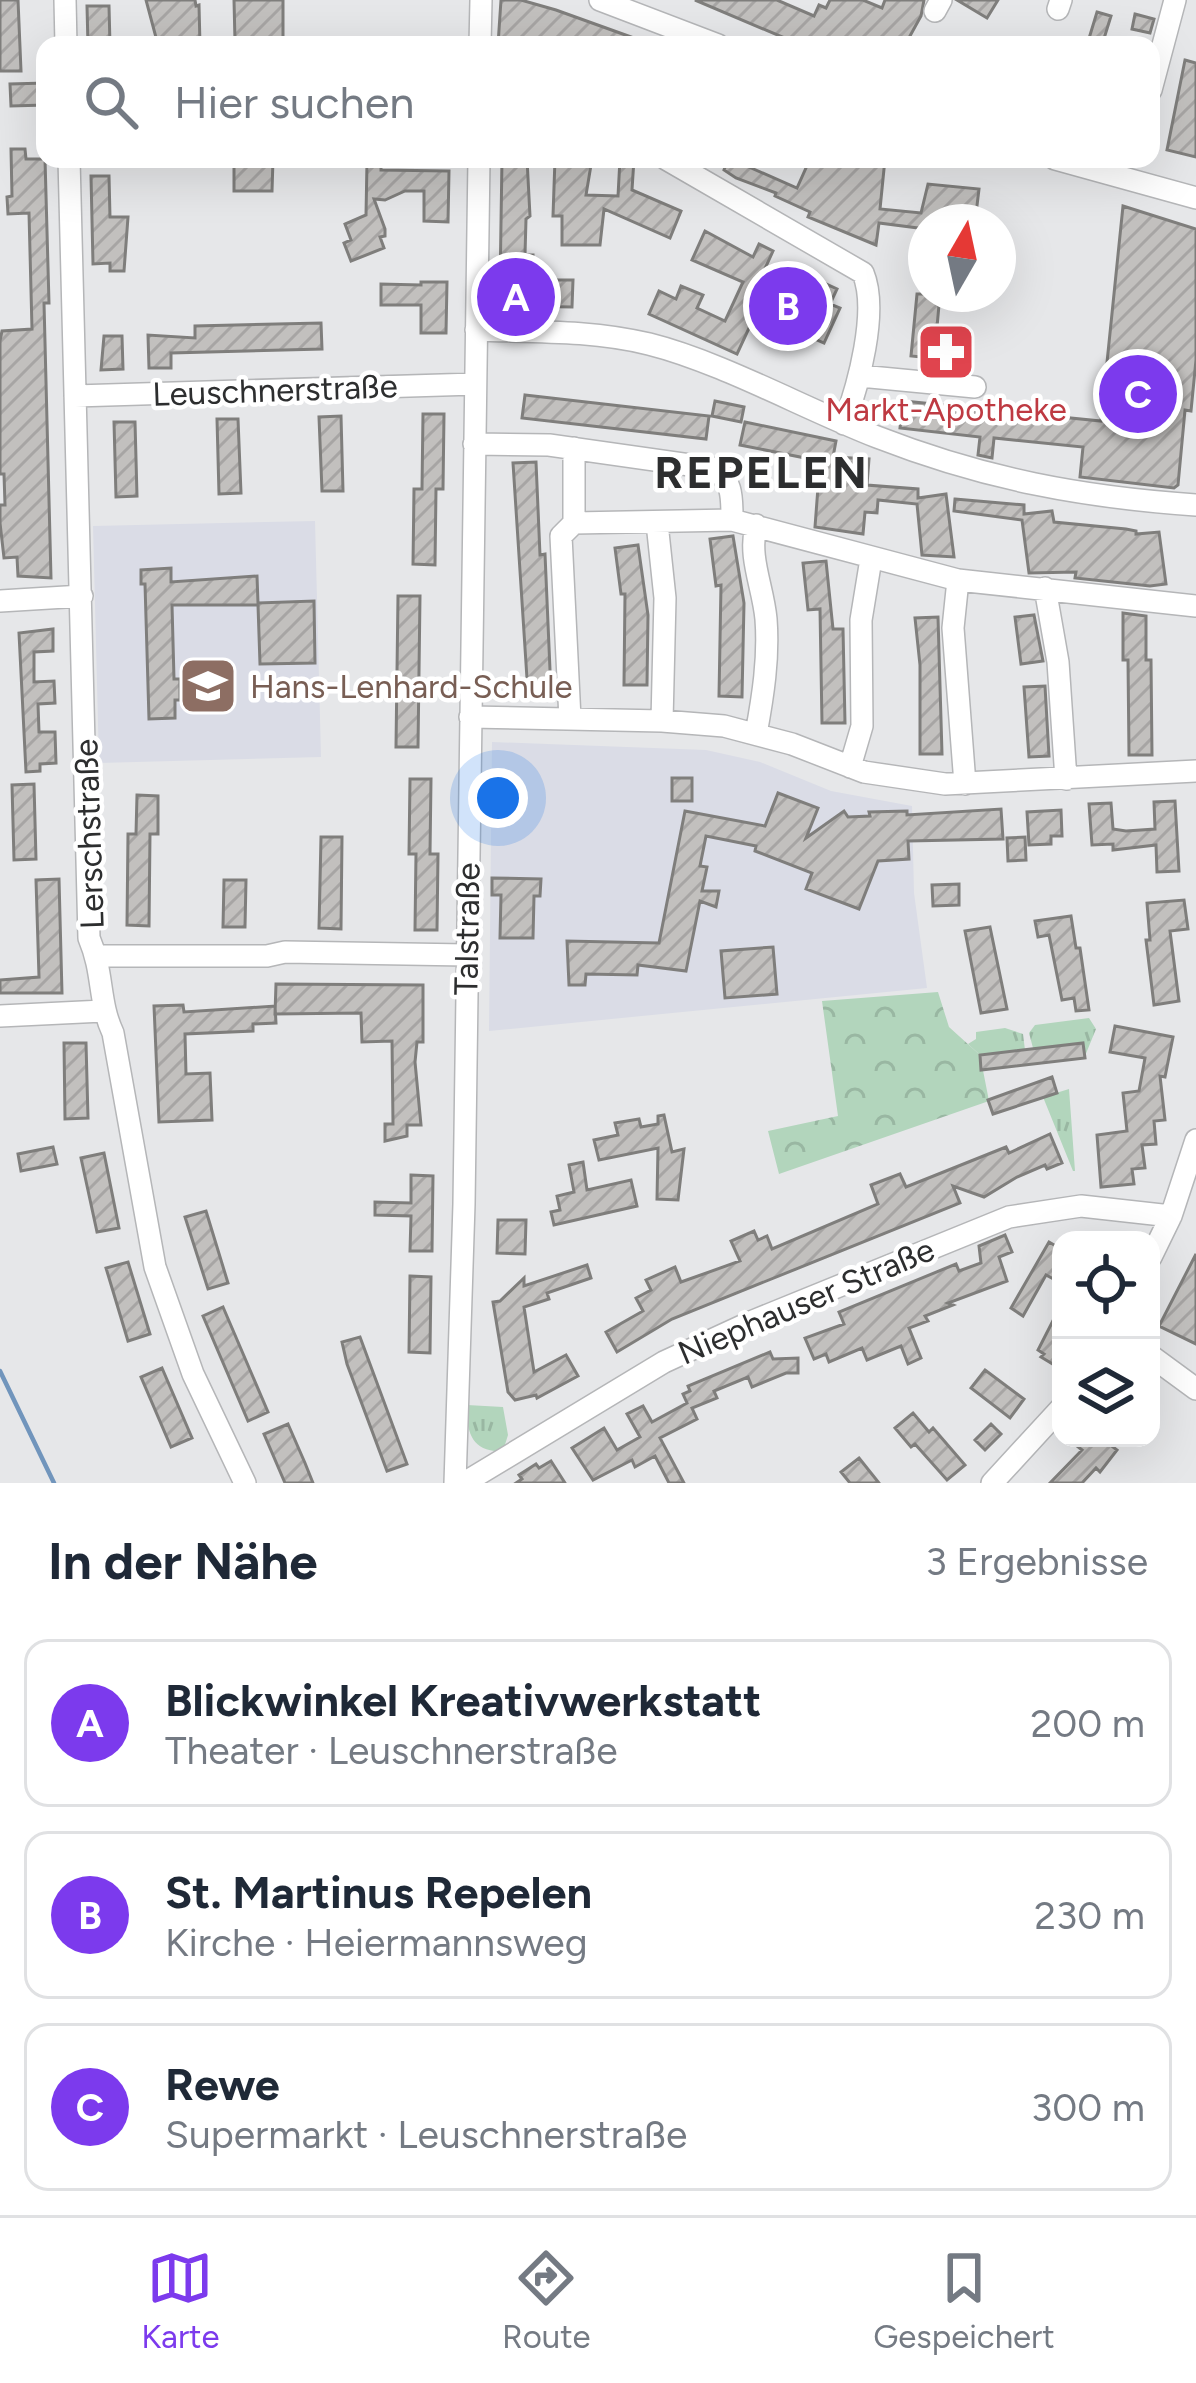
<!DOCTYPE html>
<html lang="de">
<meta charset="utf-8">
<style>
:root{--surface:#fff;--page:#f6f6f7;--text:#1f2937;--muted:#747a83;--line:#e0e1e3;--accent:#7c3aed}
body{margin:0;font-family:Figtree,sans-serif;background:var(--page);color:var(--text)}
.controls{position:absolute;right:36px;bottom:36px;display:grid;overflow:hidden;border-radius:24px;box-shadow:0 12px 48px #0002}
.controls button{width:108px;height:108px;display:grid;place-items:center;padding:0;border:0;border-bottom:3px solid var(--line);background:var(--surface);color:var(--text);font:60px sans-serif}
.compass{position:absolute;left:908px;top:204px;width:108px;height:108px;border-radius:50%;background:var(--surface);box-shadow:0 12px 48px #0002;rotate:9deg}
.you{position:absolute;left:498px;top:798px;width:42px;height:42px;margin:-30px;border:9px solid #fff;border-radius:50%;background:#1a73e8;box-shadow:0 0 0 18px #1a73e833}
.badge{display:grid;place-items:center;width:78px;height:78px;border-radius:50%;background:var(--accent);color:#fff;font-size:39px;font-weight:700}
.pin{position:absolute;translate:-50% -50%;border:6px solid #fff;box-shadow:0 3px 12px #0006}
.list{margin:0;padding:0;list-style:none}
h2{display:flex;justify-content:space-between;align-items:center;height:156px;margin:0;padding:0 48px;font-size:51px}
h2 small{font-size:39px;font-weight:400;color:var(--muted)}
.list li{display:grid;grid-template-columns:78px 1fr auto;gap:36px;align-items:center;box-sizing:border-box;height:168px;margin:0 24px 24px;padding:0 24px;border:3px solid var(--line);border-radius:24px}
.list b{display:block;font-size:45px;white-space:nowrap}
.list p{margin:0;font-size:39px;white-space:nowrap;color:var(--muted)}
.list em{font-size:39px;font-style:normal;color:var(--muted)}
.icon{flex:none;width:66px;height:66px;fill:none;stroke:currentColor;stroke-width:2;stroke-linecap:round;stroke-linejoin:round}
.map{position:relative;flex:none;width:1196px;height:1483px;overflow:hidden}
.search{position:absolute;background:var(--surface);box-shadow:0 12px 48px #0002;left:36px;right:36px;top:36px;height:132px;display:flex;align-items:center;gap:30px;box-sizing:border-box;padding:0 42px;border-radius:24px;color:var(--muted);font-size:45px}
.sheet{height:732px;background:var(--surface)}
nav{display:flex;justify-content:space-around;align-items:center;box-sizing:border-box;height:168px;border-top:3px solid var(--line);background:var(--surface);font-size:33px;color:var(--muted)}
nav a{display:grid;justify-items:center;gap:6px}
nav .on{color:var(--accent)}
.map>svg:first-child{display:block}
</style>
<div class="map">
<svg width="1196" height="1483" viewBox="0 0 1196 1483">
<defs>
<pattern id="grass-tufts" width="24" height="20" patternUnits="userSpaceOnUse" patternTransform="scale(3)"><rect width="24" height="20" fill="#b2d5bc"/><path d="M3 7l-1-3M5 7V3M7 7l1-3M15 17l-1-3M17 17v-4M19 17l1-3" fill="none" stroke="#99b7a2"/></pattern>
<pattern id="park-crowns" width="20" height="18" patternUnits="userSpaceOnUse" patternTransform="scale(3)"><rect width="20" height="18" fill="#b2d5bc"/><path d="M2 6a3 3 0 1 1 6 0M12 15a3 3 0 1 1 6 0" fill="none" stroke="#99b7a2"/></pattern>
<pattern id="building-hatch" width="6" height="6" patternUnits="userSpaceOnUse" patternTransform="scale(3)"><rect width="6" height="6" fill="#c2c0be"/><path d="M-1 1l2-2M0 6l6-6M5 7l2-2" fill="none" stroke="#a7a5a4"/></pattern>
</defs>
<rect width="100%" height="100%" fill="#e6e7e9"/>
<path fill="#dadce6" d="M315,521L321,757L99,763L93,526Z
M492,742L706,750L760,762L831,791L912,806L914,893L927,988L489,1031Z"/>
<path fill="url(#grass-tufts)" d="M1089,1018L1096,1029L1085,1056L1083,1043L1033,1048L1029,1033L1035,1025Z
M1005,1028L1023,1034L1025,1050L980,1055L968,1044L976,1039V1032Z
M1069,1089L1075,1171H1073L1043,1097Z
M467,1405L503,1407L508,1435L503,1451C472,1453 466,1432 467,1405Z"/>
<path fill="url(#park-crowns)" d="M938,992L949,1027L980,1055L989,1101L779,1174L768,1131L838,1116L822,1001Z"/>
<g fill="none" stroke-linecap="round" stroke-linejoin="round">
<path stroke="#7195bc" stroke-width="4.5" d="M0,1371L54,1483"/>
</g>
<path fill="url(#building-hatch)" stroke="#7f7e7c" stroke-width="3" d="M0,0H18L21,71H0Z
M146,0H195L196,6L199,5L200,45H158Z
M234,0H283V45H242V41H235Z
M501,0H521L556,10L645,42L644,45H498Z
M695,0H777L814,16L819,5L826,8L830,0H863L882,8L885,0H924L921,16L905,45H801Z
M957,0H998L987,18Z
M87,6H109L110,45H88Z
M1097,12L1111,16L1102,45H1087Z
M1135,14L1154,19L1150,33L1132,29Z
M1185,60L1196,63V157L1167,150Z
M45,83V105L11,106L10,84Z
M11,149H25L26,159H45L49,303H44L51,578L18,576L17,557L4,558L0,523V505H5L4,474H0V341L2,331L32,329L29,213L8,214L7,197L12,196Z
M234,159H273L272,191H234Z
M502,159H527L530,216L526,219L525,255H533V280H573L572,307L506,306V287H500Z
M555,159H592L586,195L618,196L620,159H634L632,190L681,211L670,238L604,209L600,245H562V216H553Z
M728,159H752L749,167L797,188L810,159H885L880,209L921,213L928,184L979,189L975,222H926V229L879,223L876,245L808,217L810,212L775,196L776,193L736,178L724,170Z
M367,162H381V170L449,171L448,222L424,221V191H405L385,200L374,199L385,229V236L380,237L384,248L351,261L344,243L351,240L345,224L366,215Z
M91,176H109L110,217H128L124,271H110V263L93,264Z
M1123,206L1196,229V360L1191,411L1185,410L1178,485L1174,488L1080,477L1083,447L994,438L992,458L978,455L980,437L900,428L903,401L1101,421Z
M705,231L753,257L759,244L773,251L763,273L804,292L813,278L837,289L830,304L840,308L824,343L756,313L737,354L649,314L659,291L676,299L681,286L703,295L697,308L725,321L743,282L692,260Z
M421,282H447L446,333H421V305H381V284L421,285Z
M917,294H940L936,338L963,341L961,361L911,356Z
M321,323L322,349L171,353V368H149L148,335L195,338V326Z
M104,336H122L123,369L101,370Z
M525,395L709,416L706,439L522,418Z
M715,401L744,407L741,422L712,416Z
M423,414H444L443,489H436L435,565L413,564L414,489H422Z
M341,416L343,491H322L319,417Z
M217,419H238L241,493L219,494Z
M114,422H135L137,496L116,497Z
M745,422L836,441L833,457L869,459L867,485L918,489V498L946,494L954,557L922,555L917,504L878,500L877,513L865,512L863,534L815,527L820,461L740,445Z
M536,462L540,555L545,554L551,693L528,694L513,463Z
M955,499L1024,505V514L1052,511L1054,522L1126,529L1136,531V534L1159,532L1166,584L1150,586L1075,578L1076,572L1029,573L1022,520L954,511Z
M733,536L744,603L742,697L719,696L721,585L716,586L710,539Z
M638,545L648,615L647,685H624L625,594H621L615,548Z
M826,561L833,629H843L845,723H822L820,609L808,610L803,563Z
M171,568V582L257,576L258,603L314,601L315,663L260,664L258,605H172L174,679H180V700H175V718L149,719L145,584H141V570Z
M398,596H420L418,747H396Z
M1123,613L1146,616V660H1151L1152,755H1129L1128,660H1123Z
M1034,615L1043,661L1021,664L1015,617Z
M938,617L942,754H920V665L915,618Z
M53,629V651L34,652V682L54,681L55,703L38,704L39,732H55L56,763L40,764V771L26,772L19,633Z
M1045,686L1049,756L1029,757L1024,687Z
M672,778H692V801H672Z
M410,779H431L430,854H438L437,930H415L416,854H409Z
M34,784L36,859L14,860L12,785Z
M778,793L818,808L806,838L844,811L848,817L870,816L869,812L907,811V815L1001,809L1003,839L908,841L909,859L878,861L859,909L806,889L812,873L755,851L756,846L706,836L700,866L707,867L702,891H719L716,907L700,901L686,971L638,965L637,975L586,974L585,985H569L567,941L659,943L685,811L765,826Z
M137,795L158,796V834H150L149,926L127,925L128,834H136Z
M1175,801L1179,871L1157,872L1156,845L1113,850V844L1092,845L1089,804L1111,803L1113,829L1126,831L1155,829L1154,802Z
M1061,810L1062,836H1051V844L1029,845L1027,812Z
M321,837H342L341,929L319,928Z
M1025,837L1026,860L1008,861L1007,838Z
M492,878L541,879L540,896H534L533,938H500L501,895H492Z
M59,879L62,993H0V980L39,977L36,880Z
M224,880H246L245,927H223Z
M959,884V905L933,906L932,885Z
M1184,900L1188,929L1170,931L1179,1001L1154,1005L1146,940H1150L1147,903Z
M1071,916L1076,948H1080L1089,1010L1076,1011L1074,998L1062,1000L1049,935L1038,937L1035,921Z
M990,927L1007,1009L981,1013L965,931Z
M773,947L777,994L725,998L721,951Z
M276,984L423,985V1042H417L415,1062L421,1125H407V1136L385,1141V1124H393L392,1041L362,1042L361,1013L275,1014Z
M183,1005L184,1012L275,1006L276,1023L253,1024V1031L185,1034L186,1074L210,1073L212,1120L159,1122L154,1006Z
M1115,1026L1173,1037L1165,1077L1160,1076L1165,1120L1154,1121L1156,1144L1142,1145L1145,1168L1132,1169L1134,1184L1101,1187L1097,1135L1127,1131L1123,1093L1139,1091L1145,1058L1110,1052Z
M64,1043H86L88,1118L65,1119Z
M1083,1043L1085,1058L981,1070L980,1055Z
M1052,1077L1057,1093L993,1114L988,1100Z
M664,1115L672,1152L684,1149L678,1200L657,1199L658,1148L599,1160L594,1140L618,1135L615,1123L639,1119L641,1127L658,1124V1116Z
M1050,1134L1062,1163L1047,1169L1045,1165L1017,1177L984,1197L953,1186L960,1203L672,1319L617,1352L606,1332L643,1311L636,1298L651,1290L646,1280L675,1267L681,1282L740,1261L731,1241L754,1231L758,1240L767,1236L772,1249L878,1204L871,1185L900,1174L906,1187L1006,1147L1009,1153Z
M53,1147L57,1164L21,1171L18,1154Z
M104,1153L119,1228L97,1232L81,1158Z
M583,1162L587,1190L631,1180L637,1206L554,1225L551,1212L560,1210L557,1196L574,1192L569,1165Z
M411,1175L433,1176L432,1251H410L411,1216L375,1215V1202L411,1203Z
M206,1211L228,1283L208,1289L185,1217Z
M498,1220H526L525,1254L497,1253Z
M1005,1235L1012,1252L999,1257L1007,1281L948,1303L953,1305L925,1316L928,1321L909,1328L921,1358L908,1364L901,1346L867,1360L862,1348L829,1362L826,1354L814,1359L805,1338L844,1324L839,1312L956,1264L959,1271L981,1263L979,1246Z
M1049,1242L1061,1249V1283L1046,1275L1023,1316L1011,1308Z
M1196,1254V1344L1159,1326Z
M128,1262L150,1334L128,1341L106,1268Z
M587,1265L591,1278L547,1293L549,1299L524,1307L534,1372L566,1355L578,1376L537,1398L536,1395L515,1400L508,1392L493,1302L500,1301L524,1278V1286Z
M410,1276L431,1277L430,1353L409,1352Z
M1061,1305V1369L1041,1357L1044,1354L1038,1350Z
M223,1307L268,1412L248,1421L203,1316Z
M360,1337L407,1464L387,1471L347,1364L342,1342Z
M770,1352L773,1359L798,1358V1373H786L752,1387L748,1377L714,1391L717,1398L692,1408L697,1419L660,1438L684,1483H669L655,1456L635,1467L632,1460L593,1480L572,1448L604,1428L617,1450L640,1437L627,1414L643,1406L652,1422L687,1403L683,1394L690,1391L688,1386Z
M162,1368L192,1438L171,1447L141,1377Z
M985,1370L1024,1399L1010,1418L971,1388Z
M913,1413L929,1432L933,1428L965,1465L947,1480L915,1444L911,1447L895,1428Z
M288,1424L305,1463L313,1483H285L264,1434Z
M991,1424L1001,1434L985,1450L975,1440Z
M1083,1438H1120L1113,1447L1117,1450L1100,1472L1096,1468L1082,1483H1050L1082,1450L1077,1446Z
M859,1458L879,1483H850L841,1472Z
M551,1461L565,1483H516L522,1479L519,1475L536,1464L539,1468Z"/>
<g fill="none" stroke-linecap="round" stroke-linejoin="round">
<g stroke="#b5b6b8" stroke-width="24">
<path id="minor" d="M65,0L66,45
M600,0L718,45
M1058,9L1061,0
M935,11L941,0
M480,45L481,0
M1151,90L1175,0
M69,159L89,938C104,973 98,1001 113,1033L155,1267L193,1374L245,1483
M666,159L863,273C879,311 858,386 844,424
M1055,159L1196,198
M476,330C534,332 592,330 649,344C721,362 805,409 877,437C985,479 1081,497 1196,505
M860,376L975,387
M75,396L475,384
M474,444L549,445L711,468C733,479 732,497 732,520
M574,523V448
M657,523L665,598L662,721
M958,580L953,628L965,784
M1045,588L1058,662L1066,779
M0,601L82,596
M470,717L662,721L724,726L792,744L864,772L945,784L1196,771
M570,719L561,536L574,523L732,520L958,580L1196,606
M756,734C763,696 769,658 766,619C763,586 748,558 756,525
M850,767L862,726L861,620L871,559
M97,956H267L285,952L466,955
M0,1016L103,1011
M1151,1257L1171,1216L1196,1140
M1151,1356L1196,1389
M455,1483L464,1204L479,159
M464,1483L664,1362L753,1321L1009,1217L1081,1206L1171,1216
M992,1483L1061,1408"/>
</g>
<use href="#minor" stroke="#fff" stroke-width="21"/>
</g>
<defs>
<g id="pharmacy-square" transform="scale(3)"><rect x="-9" y="-9" width="18" height="18" rx="4" fill="#e0444e" stroke="#fff"/><path d="M-2-6h4v4h4v4h-4v4h-4v-4h-4v-4h4Z" fill="#fff"/></g>
<g id="school-square" transform="scale(3)"><rect x="-9" y="-9" width="18" height="18" rx="4" fill="#8d6e63" stroke="#fff"/><path d="M0-5L7-2L0 1L-7-2ZM-4 1L0 2.5L4 1V4Q0 6-4 4Z" fill="#fff"/></g>
</defs>
<g fill-rule="evenodd">
<use href="#pharmacy-square" x="946" y="352"/>
<use href="#school-square" x="208" y="686"/>
</g>
<g text-anchor="middle" dominant-baseline="central" stroke-width="9" stroke-linejoin="round" paint-order="stroke">
<g font-size="33" fill="#2d2e2f" stroke="#fff">
<text transform="translate(275 390) rotate(-2)">Leuschnerstraße</text>
<text transform="translate(89 834) rotate(-92)">Lerschstraße</text>
<text transform="translate(467 929) rotate(-89)">Talstraße</text>
<text transform="translate(806 1301) rotate(-23)">Niephauser Straße</text>
</g>
<g font-size="33" fill="#be3a42" stroke="#fff">
<text x="946" y="409">Markt-Apotheke</text>
</g>
<g font-size="33" fill="#785e54" stroke="#fff" text-anchor="start">
<text x="250" y="686">Hans-Lenhard-Schule</text>
</g>
<g font-size="45" font-weight="bold" letter-spacing="3" fill="#2d2e2f" stroke="#fff">
<text x="762" y="472">REPELEN</text>
</g>
</g>
</svg>
<div class="controls">
<button><svg class="icon" aria-label="locate" viewBox="0 0 24 24"><circle cx="12" cy="12" r="6"/><path d="M12 2v4M12 18v4M2 12h4M18 12h4"/></svg></button>
<button><svg class="icon" aria-label="layers" viewBox="0 0 24 24"><path d="M12 4l9 5-9 5-9-5zM3 14l9 5 9-5"/></svg></button>
</div>
<svg class="compass" viewBox="-18 -18 36 36"><path d="M0-13l5 13h-10z" fill="#e53935"/><path d="M0 13l5-13h-10z" fill="#747a83"/></svg>
<div class="you"></div>
<div class="pin badge" style="left:516px;top:297px">A</div>
<div class="pin badge" style="left:788px;top:306px">B</div>
<div class="pin badge" style="left:1138px;top:394px">C</div>
<div class="search"><svg class="icon" aria-label="search" viewBox="0 0 24 24"><circle cx="10" cy="10" r="6"/><path d="M15 15l6 6"/></svg>Hier suchen</div>
</div>
<section class="sheet">
<h2>In der Nähe<small>3 Ergebnisse</small></h2>
<ul class="list">
<li><span class="badge">A</span><div><b>Blickwinkel Kreativwerkstatt</b><p>Theater · Leuschnerstraße</p></div><em>200 m</em></li>
<li><span class="badge">B</span><div><b>St. Martinus Repelen</b><p>Kirche · Heiermannsweg</p></div><em>230 m</em></li>
<li><span class="badge">C</span><div><b>Rewe</b><p>Supermarkt · Leuschnerstraße</p></div><em>300 m</em></li>
</ul>
</section>
<nav>
<a class="on"><svg class="icon" aria-label="map" viewBox="0 0 24 24"><path d="M3 6l6-2 6 2 6-2v14l-6 2-6-2-6 2zM9 4v14M15 6v14"/></svg>Karte</a>
<a><svg class="icon" aria-label="directions" viewBox="0 0 24 24"><path d="M12 3l9 9-9 9-9-9zM9 14v-3h6M13 9l2 2-2 2"/></svg>Route</a>
<a><svg class="icon" aria-label="saved" viewBox="0 0 24 24"><path d="M7 4h10v16l-5-4-5 4z"/></svg>Gespeichert</a>
</nav>
